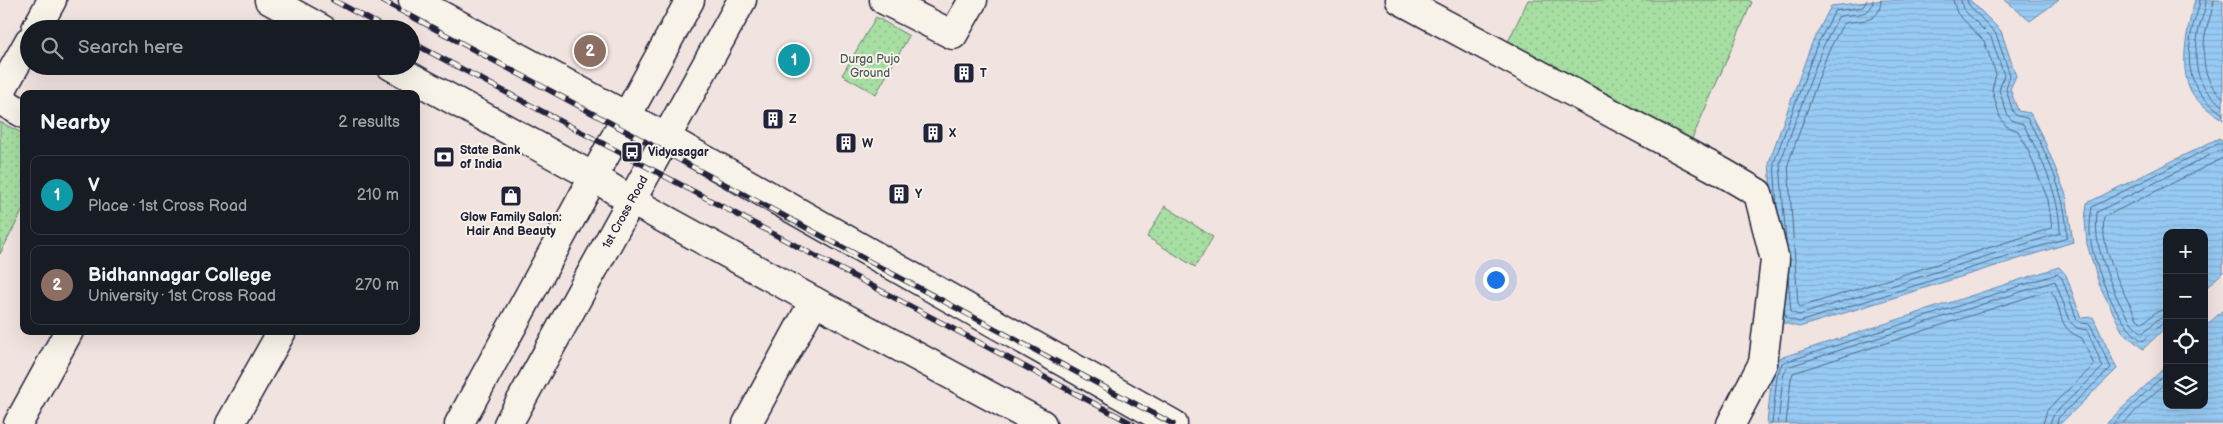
<!DOCTYPE html>
<meta charset="utf-8">
<style>
:root{--surface:#171b24;--page:#20242c;--text:#f1f3f6;--muted:#9ea1a6;--line:#363941;--accent:#2563eb}
body{margin:0;font-family:"Balsamiq Sans",sans-serif;background:var(--page);color:var(--text)}
.controls{position:absolute;right:15px;bottom:15px;display:grid;overflow:hidden;border-radius:10px;box-shadow:0 5px 20px #0002}
.controls button{width:45px;height:45px;display:grid;place-items:center;padding:0;border:0;border-bottom:1px solid var(--line);background:var(--surface);color:var(--text);font:25px sans-serif}
.you{position:absolute;left:1495px;top:279px;width:18px;height:18px;margin:-12px;border:4px solid #fff;border-radius:50%;background:#1a73e8;box-shadow:0 0 0 8px #1a73e833}
.badge{display:grid;place-items:center;width:32px;height:32px;border-radius:50%;background:var(--accent);color:#fff;font-size:16px;font-weight:700}
.pin{position:absolute;translate:-50% -50%;border:2px solid #fff;box-shadow:0 1px 5px #0006}
.list{margin:0;padding:0;list-style:none}
h2{display:flex;justify-content:space-between;align-items:center;height:65px;margin:0;padding:0 20px;font-size:21px}
h2 small{font-size:16px;font-weight:400;color:var(--muted)}
.list li{display:grid;grid-template-columns:32px 1fr auto;gap:15px;align-items:center;box-sizing:border-box;height:80px;margin:0 10px 10px;padding:0 10px;border:1px solid var(--line);border-radius:10px}
.list b{display:block;font-size:19px;white-space:nowrap}
.list p{margin:0;font-size:16px;white-space:nowrap;color:var(--muted)}
.list em{font-size:16px;font-style:normal;color:var(--muted)}
.icon{flex:none;width:28px;height:28px;fill:none;stroke:currentColor;stroke-width:2;stroke-linecap:round;stroke-linejoin:round}
.map{position:relative;flex:none;width:2223px;height:424px;overflow:hidden}
.search{position:absolute;background:var(--surface);box-shadow:0 5px 20px #0002;left:20px;top:20px;width:400px;height:55px;display:flex;align-items:center;gap:12px;box-sizing:border-box;padding:0 18px;border-radius:28px;color:var(--muted);font-size:19px}
.panel{position:absolute;background:var(--surface);box-shadow:0 5px 20px #0002;left:20px;top:90px;width:400px;height:245px;border-radius:10px}
.map>svg:first-child{display:block}
</style>
<div class="map">
<svg width="2223" height="424" viewBox="0 0 2223 424">
<defs>
<pattern id="park-dots" width="8" height="8" patternUnits="userSpaceOnUse" patternTransform="scale(1.25)"><rect width="8" height="8" fill="#a7dea2"/><path d="M2 2h.1M6 6h.1" fill="none" stroke="#8fbe8c" stroke-width="1.8" stroke-linecap="round"/></pattern>
<pattern id="water-rules" width="6" height="5" patternUnits="userSpaceOnUse" patternTransform="scale(1.25)"><rect width="6" height="5" fill="#97cbf4"/><path d="M0 2.5h6" fill="none" stroke="#82aed2"/></pattern>
</defs>
<rect width="100%" height="100%" fill="#f1e3e0"/>
<filter id="ink" filterUnits="userSpaceOnUse"><feTurbulence type="fractalNoise" baseFrequency=".02" numOctaves="2"/><feDisplacementMap in="SourceGraphic" scale="10" xChannelSelector="R" yChannelSelector="G"/><feConvolveMatrix kernelMatrix="1 2 1 2 8 2 1 2 1" color-interpolation-filters="sRGB"/></filter>
<g filter="url(#ink)">
<path fill="url(#park-dots)" stroke="#64806e" d="M1528,0H1748L1752,2L1691,141L1505,48Z
M876,17L909,36L876,94L842,75Z
M0,122L24,134V208L0,254Z
M1165,206L1213,237L1195,267L1147,237Z"/>
<path fill="url(#water-rules)" stroke="#6887aa" d="M1885,0H1970L2001,31L2016,76L2010,89L2018,111L2030,113L2044,140L2066,195L2073,242L1799,327L1780,322L1769,162L1811,45L1831,6Z
M2005,0H2059L2030,21Z
M2195,0H2223V120C2212,112 2198,104 2191,91C2178,67 2188,25 2195,0Z
M2219,138L2223,141V272L2204,290V233H2167V326L2143,349L2122,331L2099,284L2087,244L2085,220L2087,203Z
M2059,267L2066,275L2081,318L2093,317L2117,369L2060,424H1767L1772,375L1777,359Z
M2223,310V424H2106L2167,365V405H2204V328Z"/>
<g fill="none" stroke-linecap="round" stroke-linejoin="round">
<path stroke="#516685" stroke-width="1" d="M1881,0C1880,26 1859,18 1843,24L1828,52L1788,164L1798,304L1800,307L2052,228L2048,200L2027,147L2018,131L2006,126L2000,117L1992,90L1996,74L1984,41L1957,13L1953,0
M2200,0C2199,11 2193,22 2191,34C2186,72 2191,92 2223,114
M2206,0C2206,12 2199,23 2198,34C2193,65 2196,87 2223,106
M2214,0C2213,12 2207,23 2205,35C2202,58 2203,83 2223,97
M1777,208L1774,162L1816,47L1835,11L1863,7L1867,0
M1786,242L1780,163L1822,49L1838,17C1851,12 1872,19 1873,0
M1788,276L1791,312L1799,315L2060,233C2060,196 2041,156 2023,124L2013,121L2008,116L1999,90L2004,75L1991,37L1963,9L1961,0
M1784,309L1786,318L1799,322L2067,238C2067,197 2047,153 2027,118L2017,116L2013,112L2006,89L2010,75L1996,34L1969,5L1967,0
M2167,309L2156,312L2143,323L2137,319C2123,291 2099,248 2104,217L2223,158
M2167,317L2158,319L2143,333C2122,322 2103,265 2098,243C2096,233 2096,222 2097,212L2218,151H2223
M2167,323L2162,324L2143,341C2118,327 2096,270 2091,243C2089,231 2090,219 2092,207L2217,144H2223
M1772,424L1777,376L1782,363L2057,274L2062,278L2077,320L2081,323L2090,324L2111,368L2058,418L2057,424
M1778,424L1783,377L1787,367L2055,281L2071,323L2077,328L2087,330L2103,367L2054,414L2050,424
M1786,424L1791,379L1793,373L2050,290C2065,307 2054,328 2082,338L2094,365L2047,410L2043,424
M2113,424L2167,372
M2122,424L2167,381"/>
<g stroke="#22223b" stroke-width="31">
<path id="street" d="M884,0L953,35L973,0
M1400,0L1722,172L1758,193L1775,260L1763,363L1731,424
M36,29L52,0
M0,93L29,41
M0,100L24,114
M18,424L69,331
M230,424L282,331
M747,424L814,301"/>
</g>
<g stroke="#22223b" stroke-width="31">
<g id="secondary">
<path d="M269,0L322,29"/>
<path d="M413,0L665,137L1173,424"/>
<path d="M391,66L594,177L630,200L814,301L1042,424"/>
<path d="M459,424L690,0"/>
<path id="s1" d="M508,424L742,0"/>
</g>
</g>
<use href="#street" stroke="#f7f3e8" stroke-width="28"/>
<use href="#secondary" stroke="#f7f3e8" stroke-width="28"/>
<g stroke="#22223b" stroke-width="5.5">
<path id="rail" d="M333,0L387,29
M381,0L1173,424
M411,42L1133,424"/>
</g>
<use href="#rail" stroke="#f7f3e8" stroke-width="4" stroke-dasharray="11" stroke-linecap="butt"/>
</g>
</g>
<defs>
<g id="building-square" transform="scale(1.125)"><rect x="-9" y="-9" width="18" height="18" rx="4" fill="#22223b" stroke="#f7f3e8"/><path d="M-4-6H4V6H1V3H-1V6H-4ZM-2.5-4.3h1.7v1.8h-1.7ZM.8-4.3h1.7v1.8H.8ZM-2.5-1h1.7V.8h-1.7ZM.8-1h1.7V.8H.8Z" fill="#fff"/></g>
<g id="bus-square" transform="scale(1.125)"><rect x="-9" y="-9" width="18" height="18" rx="4" fill="#22223b" stroke="#f7f3e8"/><path d="M-5-6H5V4H4V6H2V4H-2V6H-4V4H-5ZM-3.5-4V0h7V-4ZM-3.5 1.2v1.5H-2V1.2ZM2 1.2v1.5H3.5V1.2Z" fill="#fff"/></g>
<g id="bank-square" transform="scale(1.125)"><rect x="-9" y="-9" width="18" height="18" rx="4" fill="#22223b" stroke="#f7f3e8"/><path d="M-6-4H6V4H-6ZM0-2.3a2.3 2.3 0 1 0 0 4.6a2.3 2.3 0 1 0 0-4.6Z" fill="#fff"/></g>
<g id="shop-square" transform="scale(1.125)"><rect x="-9" y="-9" width="18" height="18" rx="4" fill="#22223b" stroke="#f7f3e8"/><path d="M-5-2.5h2.3a2.7 3.5 0 0 1 5.4 0H5L5.5 6h-11ZM-1.5-2.5h3a1.5 2.3 0 0 0-3 0Z" fill="#fff"/></g>
</defs>
<g fill-rule="evenodd">
<use href="#building-square" x="964" y="73"/>
<use href="#building-square" x="773" y="119"/>
<use href="#building-square" x="933" y="133"/>
<use href="#building-square" x="846" y="143"/>
<use href="#bus-square" x="632" y="152"/>
<use href="#bank-square" x="444" y="157"/>
<use href="#building-square" x="899" y="194"/>
<use href="#shop-square" x="511" y="196"/>
</g>
<g text-anchor="middle" dominant-baseline="central" stroke-width="4" stroke-linejoin="round" paint-order="stroke">
<g font-size="12" fill="#4a5a5a" stroke="#f7f3e8">
<text x="870" y="59">Durga Pujo<tspan x="870" dy="14">Ground</tspan></text>
</g>
<g font-size="12" font-weight="bold" fill="#22223b" stroke="#f7f3e8" text-anchor="start">
<text x="980" y="73">T</text>
<text x="789" y="119">Z</text>
<text x="949" y="133">X</text>
<text x="862" y="143">W</text>
<text x="460" y="150">State Bank<tspan x="460" dy="14">of India</tspan></text>
<text x="648" y="152">Vidyasagar</text>
<text x="915" y="194">Y</text>
<text x="511" y="217" text-anchor="middle">Glow Family Salon:<tspan x="511" dy="14">Hair And Beauty</tspan></text>
</g>
<g font-size="12" fill="#22223b" stroke="#f7f3e8">
<text stroke="none"><textPath href="#s1" startOffset="242">1st Cross Road</textPath></text>
</g>
</g>
</svg>
<div class="controls">
<button>+</button>
<button>−</button>
<button><svg class="icon" aria-label="locate" viewBox="0 0 24 24"><circle cx="12" cy="12" r="6"/><path d="M12 2v4M12 18v4M2 12h4M18 12h4"/></svg></button>
<button><svg class="icon" aria-label="layers" viewBox="0 0 24 24"><path d="M12 4l9 5-9 5-9-5zM3 14l9 5 9-5"/></svg></button>
</div>
<div class="you"></div>
<div class="pin badge" style="left:794px;top:60px;background:#0f9aa8">1</div>
<div class="pin badge" style="left:590px;top:51px;background:#8d6e63">2</div>
<div class="search"><svg class="icon" aria-label="search" viewBox="0 0 24 24"><circle cx="10" cy="10" r="6"/><path d="M15 15l6 6"/></svg>Search here</div>
<section class="panel">
<h2>Nearby<small>2 results</small></h2>
<ul class="list">
<li><span class="badge" style="background:#0f9aa8">1</span><div><b>V</b><p>Place · 1st Cross Road</p></div><em>210 m</em></li>
<li><span class="badge" style="background:#8d6e63">2</span><div><b>Bidhannagar College</b><p>University · 1st Cross Road</p></div><em>270 m</em></li>
</ul>
</section>
</div>
